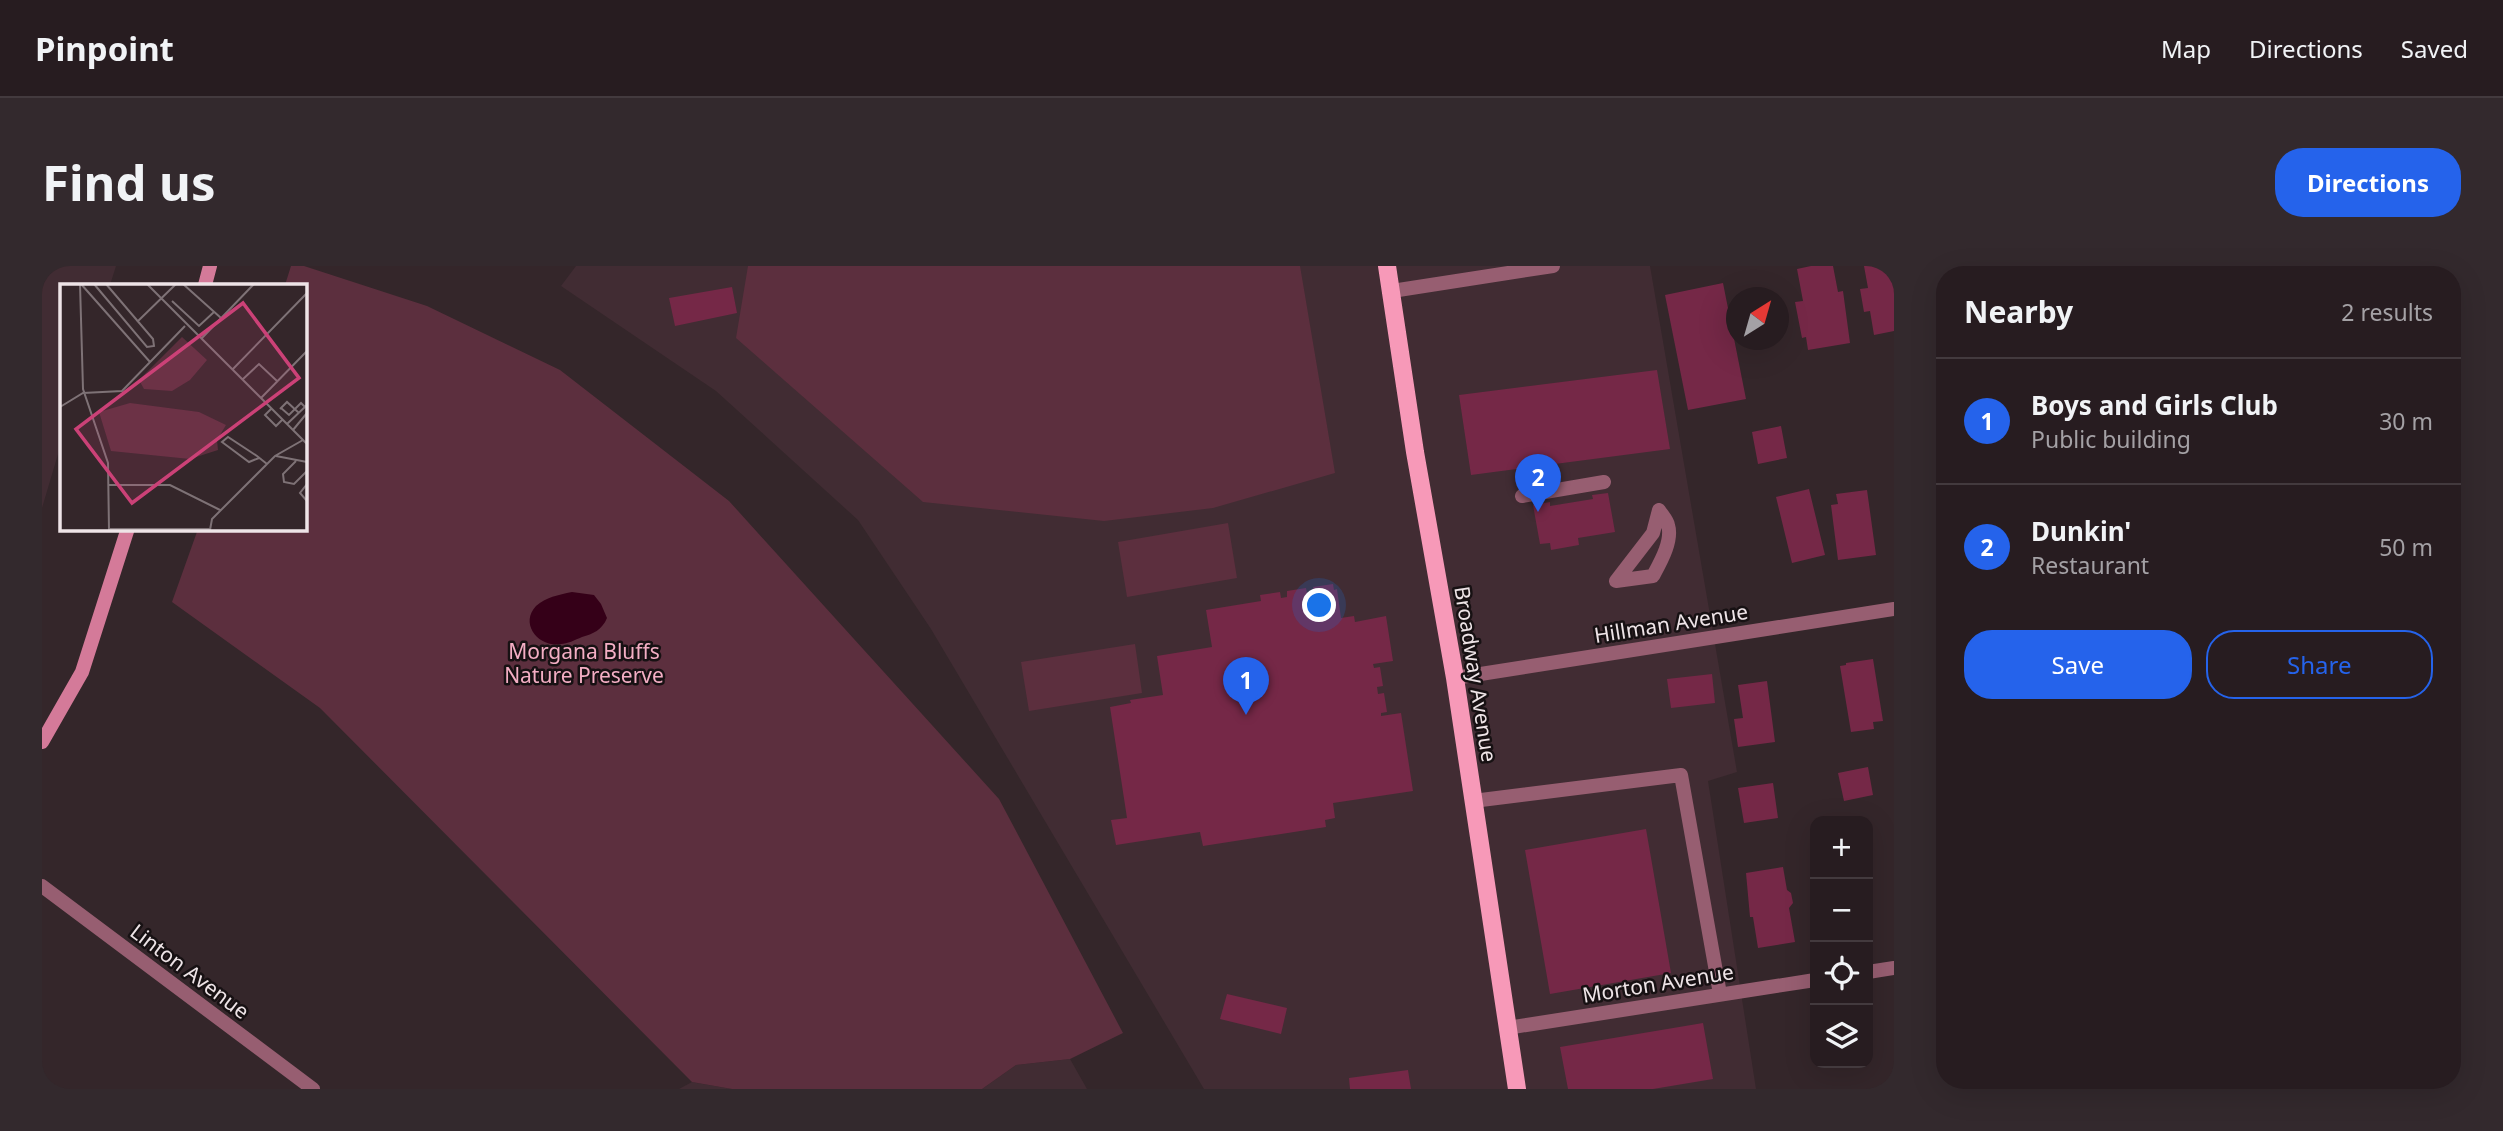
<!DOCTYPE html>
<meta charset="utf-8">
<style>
:root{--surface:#271c20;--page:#33292d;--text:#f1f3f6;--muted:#a4a1a5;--line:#433a3e;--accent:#2563eb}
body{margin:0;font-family:"Noto Sans",sans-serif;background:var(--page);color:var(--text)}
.controls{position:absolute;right:21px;bottom:21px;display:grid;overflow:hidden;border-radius:14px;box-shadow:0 7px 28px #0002}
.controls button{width:63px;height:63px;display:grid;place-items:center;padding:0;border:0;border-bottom:2px solid var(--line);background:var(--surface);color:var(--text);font:35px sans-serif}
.compass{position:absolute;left:1684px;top:21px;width:63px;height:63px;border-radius:50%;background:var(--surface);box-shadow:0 7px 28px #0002;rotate:37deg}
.you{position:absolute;left:1278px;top:340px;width:24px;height:24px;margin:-18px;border:5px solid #fff;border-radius:50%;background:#1a73e8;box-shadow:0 0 0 10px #1a73e833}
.badge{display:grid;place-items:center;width:46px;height:46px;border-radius:50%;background:var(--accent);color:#fff;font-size:23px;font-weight:700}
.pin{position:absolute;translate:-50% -58px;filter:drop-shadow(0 2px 4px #0008)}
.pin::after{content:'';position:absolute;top:37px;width:24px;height:21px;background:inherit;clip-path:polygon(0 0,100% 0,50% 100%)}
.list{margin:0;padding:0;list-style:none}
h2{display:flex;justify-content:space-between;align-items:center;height:91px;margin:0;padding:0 28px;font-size:30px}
h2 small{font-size:23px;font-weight:400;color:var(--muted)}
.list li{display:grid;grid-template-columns:46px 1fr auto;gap:21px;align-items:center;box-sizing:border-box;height:126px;padding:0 28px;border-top:2px solid var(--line)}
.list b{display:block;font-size:26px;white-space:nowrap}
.list p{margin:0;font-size:23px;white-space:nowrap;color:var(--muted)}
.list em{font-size:23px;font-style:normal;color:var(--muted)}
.actions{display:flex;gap:14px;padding:21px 28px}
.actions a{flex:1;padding:16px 0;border:2px solid var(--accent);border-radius:28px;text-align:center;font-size:24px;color:var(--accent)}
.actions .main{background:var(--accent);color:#fff}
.icon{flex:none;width:38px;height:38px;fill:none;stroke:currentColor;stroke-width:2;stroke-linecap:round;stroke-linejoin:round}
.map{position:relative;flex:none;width:1852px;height:823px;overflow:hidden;border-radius:28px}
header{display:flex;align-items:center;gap:42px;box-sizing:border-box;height:98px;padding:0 35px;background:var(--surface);border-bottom:2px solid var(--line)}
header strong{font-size:33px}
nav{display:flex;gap:38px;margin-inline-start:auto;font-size:24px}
.intro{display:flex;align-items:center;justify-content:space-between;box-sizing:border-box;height:168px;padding:0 42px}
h1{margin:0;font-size:49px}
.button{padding:18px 32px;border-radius:28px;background:var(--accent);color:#fff;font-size:24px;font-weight:700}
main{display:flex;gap:42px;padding:0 42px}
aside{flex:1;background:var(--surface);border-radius:28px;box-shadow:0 7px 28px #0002}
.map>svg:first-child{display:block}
</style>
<header>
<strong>Pinpoint</strong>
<nav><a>Map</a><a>Directions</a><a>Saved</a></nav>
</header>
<div class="intro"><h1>Find us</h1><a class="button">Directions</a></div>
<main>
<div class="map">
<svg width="1852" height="823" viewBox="0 0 1852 823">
<rect width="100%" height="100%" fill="#34262a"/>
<path fill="#412c33" d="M0,0H74L68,19H19V178L0,242Z
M534,0H1608L1695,506L1666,515L1714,823H1162L889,363L816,254L674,125L519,20Z
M1028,793L1045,823H940L974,799Z
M650,816L690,823H637Z"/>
<path fill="#5c2f3e" d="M249,0H262L385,40L518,104L687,235L957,533L1081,767L1028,793L974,799L940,823H690L650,816L278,442L130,336L156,263L262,262V19H243Z
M706,0H1258L1293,207L1171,242L1062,255L881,236L694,72Z
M1186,257L1195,312L1085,331L1076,276Z
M1093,378L1100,427L987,445L979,396Z"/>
<path fill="#350018" d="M530,326L552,329L559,338L565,352C560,364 551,368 540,371C533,374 525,378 519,378C497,382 477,358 494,340C504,331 516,329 530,326Z"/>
<path fill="#752847" d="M1769,0H1791L1796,26L1801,25L1808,77L1766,84L1764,71L1760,72L1753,36L1761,35L1755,3Z
M1822,0H1852V65L1832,69L1828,45L1822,46L1818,23L1826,22Z
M1681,17L1704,133L1646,144L1623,29Z
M690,21L695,47L633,60L627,32Z
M1615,104L1628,183L1429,209L1417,129Z
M1739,160L1745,192L1716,198L1710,166Z
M1767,223L1783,289L1750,297L1734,231Z
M1825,224L1834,289L1796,294L1789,239L1796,238L1794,228Z
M1566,227L1573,266L1536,272L1537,279L1509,284L1508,277L1498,278L1491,239L1508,236V240L1551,233L1550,229Z
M1291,318L1292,324L1295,323L1299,352L1312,350L1313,356L1344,350L1351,395L1331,398L1332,402L1338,401L1341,420L1335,421L1336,428L1342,427L1345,446L1339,447V450L1359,447L1371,525L1291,537L1293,552L1283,554L1284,561L1161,580L1158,566L1074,579L1069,554L1085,552L1068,441L1089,437L1088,434L1121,429L1115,390L1170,381L1164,344L1219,335L1218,329L1238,326L1239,332L1245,331V325L1264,322L1265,327H1272L1271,321Z
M1831,393L1841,455L1831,456L1832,463L1809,466L1798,400L1804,399V397Z
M1670,408L1673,437L1629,442L1625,413Z
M1725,415L1733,476L1696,481L1692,453L1701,452L1696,419Z
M1826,501L1831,529L1802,535L1796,507Z
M1731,517L1736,552L1702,557L1696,522Z
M1604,563L1629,707L1508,728L1483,584Z
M1741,601L1745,624L1749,627L1751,637L1747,642L1753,676L1716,682L1711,651H1708L1704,607Z
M1185,728L1245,742L1239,768L1178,753Z
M1661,757L1671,813L1611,823H1526L1518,781Z
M1366,804L1369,823H1308L1307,812Z"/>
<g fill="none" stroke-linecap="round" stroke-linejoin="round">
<path stroke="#975e71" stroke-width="14" d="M1480,230L1562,216
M1574,315L1611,310C1618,297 1631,275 1626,259C1625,254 1620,249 1617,244
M1574,315L1611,267L1617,244
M1431,535L1639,509L1678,728"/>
<path stroke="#975e71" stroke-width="14" d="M1350,25L1511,0
M1413,412L1852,343
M0,620L271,823
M1826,706L1852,702
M1465,762L1773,714"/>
<path stroke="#d47a99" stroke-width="14" d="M163,19L168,0
M0,476L40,406L86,262"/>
<path stroke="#f799b8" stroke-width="18" d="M1345,0L1373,186L1413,412L1475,823"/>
</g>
<g text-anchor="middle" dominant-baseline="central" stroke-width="5" stroke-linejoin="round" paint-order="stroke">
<g font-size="21" fill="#eee4e7" stroke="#171113">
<text transform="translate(1629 357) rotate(-9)">Hillman Avenue</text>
<text transform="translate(1434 408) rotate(81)">Broadway Avenue</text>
<text transform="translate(148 705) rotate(37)">Linton Avenue</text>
<text transform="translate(1616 717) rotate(-9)">Morton Avenue</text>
</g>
<g font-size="21" fill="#f4aec4" stroke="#171113">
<text x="542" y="385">Morgana Bluffs<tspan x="542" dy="24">Nature Preserve</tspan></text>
</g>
</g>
<g transform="translate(18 18)">
<rect width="247" height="247" fill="#34262a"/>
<path d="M122,53L147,76L130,96L112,107L84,105L79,96ZM70,119L139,128L166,141L157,156L158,166L130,175L51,167L39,128Z" fill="#5c2f3e"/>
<path fill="none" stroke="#7e7276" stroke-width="2" d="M20,0L23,105L48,179L49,246M21,0L90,78M34,0L87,63L94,62L93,55L46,0M87,0L247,160M123,0L161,34M112,17L139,42L154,28M77,38L116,0M141,55L194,0M172,86L247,9M182,96L199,80L217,97M201,114L247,67M0,123L23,109L62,107L125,42M221,124L229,131L241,119L245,123M211,125L205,131L216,142L222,136M220,125L227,118L239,129M227,140L247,121M233,146L247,129M216,172L247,178M199,174L189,178L162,158L168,153L197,172L207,180M236,177L223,190L224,198L234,200L247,187M247,200L240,209L247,217M49,201H110L160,226M49,245H150M150,246L152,235L215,172L243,156"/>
<path fill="#cb4177" fill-opacity="0.15" stroke="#cb4177" stroke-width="3.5" d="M183,19L239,94L72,219L16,145Z"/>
<rect width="247" height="247" fill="none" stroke="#eee4e7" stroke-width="3.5"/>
</g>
</svg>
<div class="controls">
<button>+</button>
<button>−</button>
<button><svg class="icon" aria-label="locate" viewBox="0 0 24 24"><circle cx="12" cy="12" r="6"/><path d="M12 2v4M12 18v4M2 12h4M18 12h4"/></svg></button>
<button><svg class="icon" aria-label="layers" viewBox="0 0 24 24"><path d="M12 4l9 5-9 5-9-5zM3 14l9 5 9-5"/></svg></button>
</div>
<svg class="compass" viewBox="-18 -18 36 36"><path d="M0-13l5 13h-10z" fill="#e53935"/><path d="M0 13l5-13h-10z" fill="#a4a1a5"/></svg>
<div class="you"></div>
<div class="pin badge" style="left:1204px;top:449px">1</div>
<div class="pin badge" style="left:1496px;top:246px">2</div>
</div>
<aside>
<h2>Nearby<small>2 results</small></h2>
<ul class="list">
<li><span class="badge">1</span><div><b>Boys and Girls Club</b><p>Public building</p></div><em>30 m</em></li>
<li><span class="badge">2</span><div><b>Dunkin'</b><p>Restaurant</p></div><em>50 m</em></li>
</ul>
<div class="actions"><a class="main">Save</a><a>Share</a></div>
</aside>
</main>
